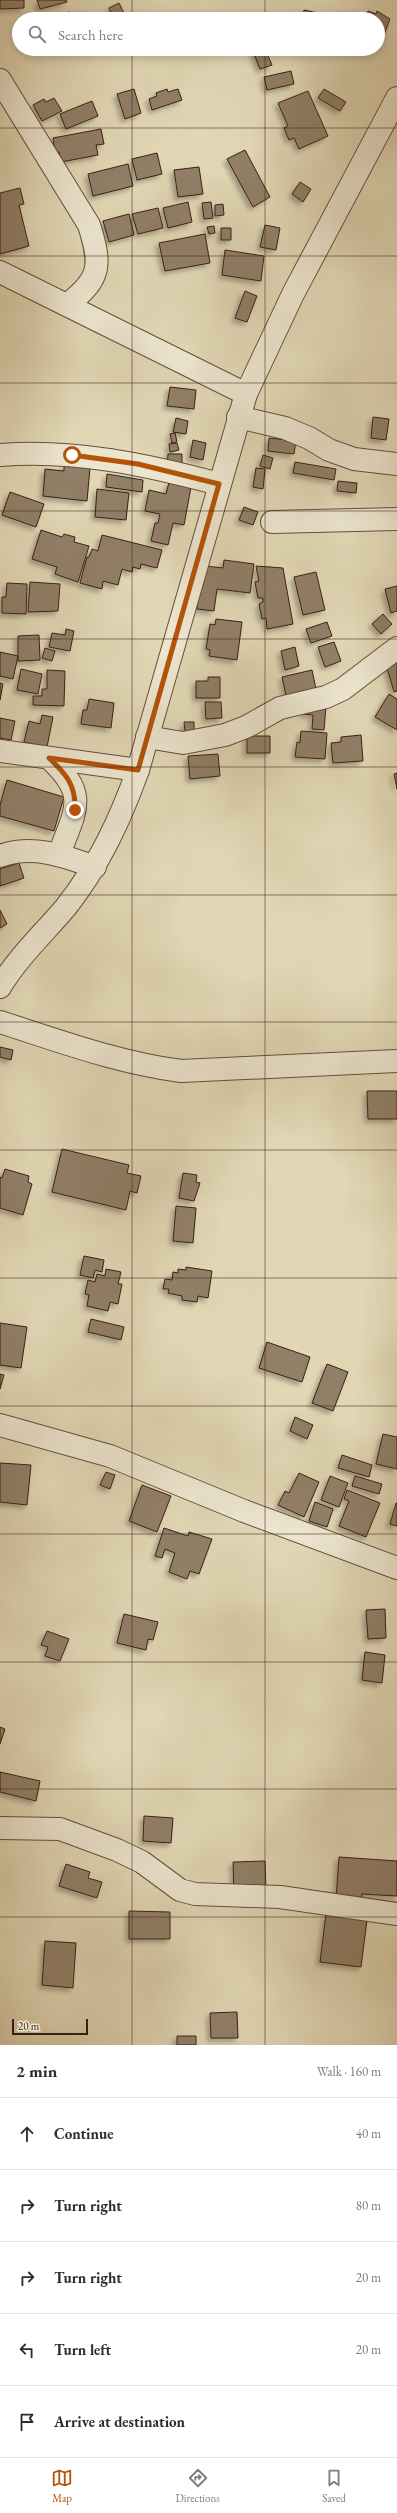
<!DOCTYPE html>
<meta charset="utf-8">
<style>
:root{--surface:#fff;--page:#f2f2f3;--text:#2b2b33;--muted:#7c7c81;--line:#e1e1e2;--accent:#b45309}
body{margin:0;font-family:"EB Garamond",serif;background:var(--page);color:var(--text)}
.scale{position:absolute;left:12px;bottom:10px;width:76px;box-sizing:border-box;padding-left:4px;border:2px solid #3a2013;border-top:0;font-size:11px;line-height:14px;white-space:nowrap;color:#3a2013;-webkit-text-stroke:3px #ece5cf;paint-order:stroke}
.stop{position:absolute;width:12px;height:12px;margin:-9px;border:3px solid #b45309;border-radius:50%;background:#fff}
.stop.end{background:#b45309;border-color:#fff;box-shadow:0 1px 4px #0008}
.list{margin:0;padding:0;list-style:none}
h2{display:flex;justify-content:space-between;align-items:center;height:52px;margin:0;padding:0 16px;font-size:17px}
h2 small{font-size:13px;font-weight:400;color:var(--muted)}
.list li{display:grid;grid-template-columns:26px 1fr auto;gap:12px;align-items:center;box-sizing:border-box;height:72px;padding:0 16px;border-top:1px solid var(--line)}
.list b{display:block;font-size:15px;white-space:nowrap}
.list em{font-size:13px;font-style:normal;color:var(--muted)}
.icon{flex:none;width:22px;height:22px;fill:none;stroke:currentColor;stroke-width:2;stroke-linecap:round;stroke-linejoin:round}
.map{position:relative;flex:none;width:397px;height:2045px;overflow:hidden}
.search{position:absolute;background:var(--surface);box-shadow:0 2px 10px #0003;left:12px;right:12px;top:12px;height:44px;display:flex;align-items:center;gap:10px;box-sizing:border-box;padding:0 14px;border-radius:22px;color:var(--muted);font-size:15px}
.sheet{height:412px;background:var(--surface)}
nav{display:flex;justify-content:space-around;align-items:center;box-sizing:border-box;height:56px;border-top:1px solid var(--line);background:var(--surface);font-size:11px;color:var(--muted)}
nav a{display:grid;justify-items:center;gap:2px}
nav .on{color:var(--accent)}
.map>svg:first-child{display:block}
</style>
<div class="map">
<svg width="397" height="2045" viewBox="0 0 397 2045">
<defs>
<filter id="shadow"><feDropShadow dx="-3.5" dy="3.5" stdDeviation="2" flood-color="#0004"/></filter>
</defs>
<rect width="100%" height="100%" fill="#e1d7b5"/>
<filter id="stains"><feTurbulence type="fractalNoise" baseFrequency=".005" numOctaves="4"/><feColorMatrix values="0 0 0 0 .2 0 0 0 0 .09 0 0 0 0 .02 0 0 0 .5 -.17"/></filter>
<radialGradient id="worn" r=".72"><stop offset=".6" stop-color="#630" stop-opacity="0"/><stop offset="1" stop-color="#630" stop-opacity=".3"/></radialGradient>
<path fill="#917f67" stroke="#3a2013" filter="url(#shadow)" d="M0,0H24V8L0,9Z
M37,0H66L67,2L40,9Z
M119,3L125,15L114,19L109,8Z
M304,10L318,13L317,19H303Z
M368,11L376,14L377,11L390,19L384,35L378,32V19H365Z
M70,12L72,19H55L54,15Z
M145,14L147,18L152,16L154,19H135Z
M252,49H265L272,65L260,69Z
M291,71L294,84L267,90L264,77Z
M134,89L141,113L125,119L117,94Z
M167,89L168,92L178,89L182,100L152,110L149,99L157,96L156,93Z
M324,89L346,102L340,111L318,98Z
M308,91L328,136L299,149L294,138L289,140L284,128L288,126L278,103Z
M54,98L62,111L42,121L33,105L44,99L46,102Z
M92,101L98,116L66,129L60,114Z
M101,129L104,144L96,145L98,155L61,162L59,152L55,153L53,138Z
M245,150L270,197L253,207L227,159Z
M157,153L162,174L137,180L132,159Z
M128,164L133,186L93,196L88,174Z
M199,167L203,194L178,197L174,170Z
M300,182L311,189L303,202L292,194Z
M20,188L24,204L19,205L29,246L0,254V193Z
M188,202L192,222L168,228L163,208Z
M211,202L213,218L204,219L202,203Z
M223,204L224,215L215,216V205Z
M158,208L163,228L138,234L132,214Z
M129,214L134,235L109,242L103,221Z
M265,225L280,228L276,250L260,247Z
M214,226L215,233L209,234L207,227Z
M221,228H231V240H221Z
M205,234L210,263L165,271L159,243Z
M225,250L264,256L261,281L222,275Z
M245,291L257,296L247,322L235,318Z
M170,387L196,390L194,409L167,406Z
M373,417L389,419L386,440L371,438Z
M176,418L188,421L186,434L173,432Z
M175,433L177,442L172,443L170,434Z
M269,438L296,441L294,454L268,451Z
M193,440L206,443L203,460L190,457Z
M177,443L179,450L170,452L169,444Z
M168,454H182V467L167,466Z
M263,455L273,458L270,469L260,466Z
M295,462L336,469L334,480L293,473Z
M64,465L90,468L87,501L43,496L45,469L64,471Z
M256,468L265,469L263,489L253,487Z
M107,474L143,480L142,492L106,487Z
M338,481L357,483L356,493L337,491Z
M169,482L191,487L184,525L173,523L168,545L151,541L155,523H158L160,514L145,511L149,490L166,494Z
M97,489L129,493L126,520L95,517Z
M10,492L44,504L36,527L2,515Z
M244,507L258,512L253,525L239,520Z
M41,530L62,537L64,534L75,537L74,542L89,546L78,582L55,574L57,567L32,559Z
M102,535L162,550L157,568L141,564L140,569L133,567L132,572L122,569L118,585L103,581L102,589L80,583L87,557H89L92,549L98,551Z
M224,560L254,564L250,593L217,589L214,611L197,609L200,586H203L206,566L223,568Z
M256,566L283,568L293,624L267,629L266,618L262,619L259,604L263,602V598H258L255,582L259,581Z
M316,572L325,610L303,615L294,577Z
M30,582L60,584L58,611L28,612Z
M7,583L27,584L26,614L2,613V597H6Z
M397,586V611L391,613L385,589Z
M383,614L392,624L381,634L372,624Z
M216,619L242,622L237,660L209,656L210,650L206,649L210,624L215,625Z
M327,622L332,636L311,643L306,629Z
M66,629L74,631L70,651L49,647L52,633L65,635Z
M39,635L40,660L18,661V636Z
M334,642L341,661L325,667L318,647Z
M295,647L299,666L285,670L281,651Z
M45,648L55,651L52,661L42,658Z
M0,652L18,656L13,679L0,676Z
M397,661V691L394,692L386,664Z
M21,669L42,674L38,694L17,690Z
M47,670L65,671L64,706L33,705V696H42V689H47Z
M312,670L317,694L287,700L282,677Z
M208,677H220V698H196V681H208Z
M0,683L3,684L0,700Z
M389,694L397,699V730L375,717Z
M89,699L114,703L111,728L81,724L83,710H87Z
M205,702H221L222,718L206,719Z
M304,705L326,706L324,730L312,729L313,715L303,714Z
M42,715L53,717L47,747L24,742L29,721L40,724Z
M0,718L15,721L11,740L0,738Z
M184,722H194V731L185,732Z
M301,731L327,733L325,759L295,757L297,742L300,743Z
M361,735L363,761L333,763L331,743L341,742V737Z
M247,736H270V753H247Z
M218,754L220,776L190,779L188,756Z
M397,773V789L394,774Z
M7,780L64,797L54,831L0,816V805Z
M19,863L24,878L0,886V869Z
M0,910L7,924L0,928Z
M0,1047L13,1050L11,1060L0,1057Z
M367,1091H397V1119H368Z
M62,1149L129,1165L127,1173L141,1176L137,1193L130,1191L126,1210L52,1192Z
M5,1169L29,1176L28,1182L32,1184L23,1215L0,1208V1177L2,1178Z
M183,1173L197,1175L196,1182L200,1183L194,1201L179,1198Z
M176,1206L196,1208L193,1243L173,1241Z
M84,1256L104,1260L102,1272L95,1270L93,1278L80,1275Z
M186,1267L212,1271L208,1298L198,1296L197,1302L182,1300V1296L168,1293L169,1289H163L165,1279L172,1280L173,1272L178,1273V1269L186,1270Z
M106,1269L121,1272L118,1284H122L118,1304L110,1302L108,1311L87,1306L89,1295L85,1294L88,1280L95,1282L97,1274L105,1276Z
M91,1319L124,1327L121,1340L88,1332Z
M0,1323L27,1327L21,1368L0,1365Z
M267,1342L310,1357L302,1382L259,1368Z
M327,1364L348,1372L333,1411L312,1403Z
M0,1374L4,1375L0,1389Z
M295,1417L313,1425L307,1439L290,1431Z
M383,1434L397,1437V1469L376,1464Z
M342,1455L372,1465L369,1477L338,1468Z
M0,1463L31,1465L27,1505L0,1502Z
M106,1472L115,1475L110,1489L100,1485Z
M299,1473L319,1482L304,1517L278,1505L285,1491L289,1493Z
M330,1476L348,1483L339,1507L321,1500Z
M355,1476L382,1484L379,1494L352,1486Z
M142,1485L171,1496L157,1532L129,1521Z
M347,1490L380,1503L366,1537L339,1526L349,1501L344,1499Z
M315,1502L333,1509L327,1527L309,1521Z
M396,1503H397V1526L390,1524Z
M164,1528L188,1536L189,1532L212,1539L199,1574L190,1571L187,1579L169,1572L175,1553L165,1549L162,1558L155,1556Z
M385,1609L386,1638L368,1639L366,1610Z
M124,1614L158,1622L153,1640L148,1639L146,1650L117,1643Z
M47,1631L69,1639L60,1661L45,1656L48,1647L41,1645Z
M365,1652L385,1655L382,1683L362,1680Z
M0,1727L5,1729L0,1744Z
M0,1772L40,1781L36,1801L0,1792Z
M144,1816L173,1818L171,1843L143,1841Z
M339,1857L397,1861V1896L362,1894L361,1901L336,1899Z
M265,1861L266,1891L234,1892L233,1862Z
M66,1864L90,1872L88,1878L102,1882L97,1898L59,1886Z
M129,1911L170,1912V1939H129Z
M326,1914L367,1920L361,1967L320,1962Z
M45,1941L76,1943L73,1988L42,1985Z
M237,2012L238,2038H211L210,2013Z
M177,2036H196V2045H177Z"/>
<g fill="none" stroke-linecap="round" stroke-linejoin="round">
<g stroke="#644e3c" stroke-width="24">
<path id="minor" d="M0,80L89,225C101,264 102,278 68,304
M0,272L246,394
M238,417L285,428L309,438L329,450L354,459L397,464
M0,455C74,449 148,465 219,484
M272,522L397,519
M147,737L183,743L225,735L246,727L280,708L326,697L343,689L397,648
M0,751L138,770
M49,758C89,795 76,809 59,854
M0,856C33,844 64,856 95,867
M0,1022C59,1041 119,1063 181,1071L397,1061
M0,1425L110,1456L244,1511L397,1568
M0,1828L60,1829L117,1850L142,1862L180,1890L195,1894L280,1897L397,1914"/>
</g>
<g stroke="#644e3c" stroke-width="24">
<path id="tertiary" d="M0,987C18,957 44,933 66,907C99,865 120,820 138,770L246,394L293,294L397,98"/>
</g>
<use href="#minor" stroke="#ece5cf" stroke-width="22"/>
<use href="#tertiary" stroke="#ece5cf" stroke-width="22"/>
</g>
<g fill="none" stroke-linecap="round" stroke-linejoin="round">
<path stroke="#b45309" stroke-width="5" d="M72,455L138,464L219,484L138,770L49,758C66,774 76,785 75,810"/>
</g>
<path fill="none" stroke="#3a2013" stroke-width="1" stroke-opacity="0.55" d="M132,0V19M265,0V19M132,49V2045M265,49V2045M0,128H397M0,256H397M0,383H397M0,511H397M0,639H397M0,767H397M0,895H397M0,1022H397M0,1150H397M0,1278H397M0,1406H397M0,1534H397M0,1662H397M0,1789H397M0,1917H397"/>
<rect width="100%" height="100%" filter="url(#stains)"/>
<rect width="100%" height="100%" fill="url(#worn)"/>
</svg>
<div class="scale">20 m</div>
<div class="stop" style="left:72px;top:455px"></div>
<div class="stop end" style="left:75px;top:810px"></div>
<div class="search"><svg class="icon" aria-label="search" viewBox="0 0 24 24"><circle cx="10" cy="10" r="6"/><path d="M15 15l6 6"/></svg>Search here</div>
</div>
<section class="sheet">
<h2>2 min<small>Walk · 160 m</small></h2>
<ul class="list">
<li><svg class="icon" aria-label="ahead" viewBox="0 0 24 24"><path d="M12 20V5M6 11l6-6 6 6"/></svg><div><b>Continue</b></div><em>40 m</em></li>
<li><svg class="icon" aria-label="right" viewBox="0 0 24 24"><path d="M7 20v-9h11M14 6l5 5-5 5"/></svg><div><b>Turn right</b></div><em>80 m</em></li>
<li><svg class="icon" aria-label="right" viewBox="0 0 24 24"><path d="M7 20v-9h11M14 6l5 5-5 5"/></svg><div><b>Turn right</b></div><em>20 m</em></li>
<li><svg class="icon" aria-label="left" viewBox="0 0 24 24"><path d="M17 20v-9H6M10 6l-5 5 5 5"/></svg><div><b>Turn left</b></div><em>20 m</em></li>
<li><svg class="icon" aria-label="arrive" viewBox="0 0 24 24"><path d="M6 21V4h12l-3 4 3 4H6"/></svg><div><b>Arrive at destination</b></div></li>
</ul>
</section>
<nav>
<a class="on"><svg class="icon" aria-label="map" viewBox="0 0 24 24"><path d="M3 6l6-2 6 2 6-2v14l-6 2-6-2-6 2zM9 4v14M15 6v14"/></svg>Map</a>
<a><svg class="icon" aria-label="directions" viewBox="0 0 24 24"><path d="M12 3l9 9-9 9-9-9zM9 14v-3h6M13 9l2 2-2 2"/></svg>Directions</a>
<a><svg class="icon" aria-label="saved" viewBox="0 0 24 24"><path d="M7 4h10v16l-5-4-5 4z"/></svg>Saved</a>
</nav>
